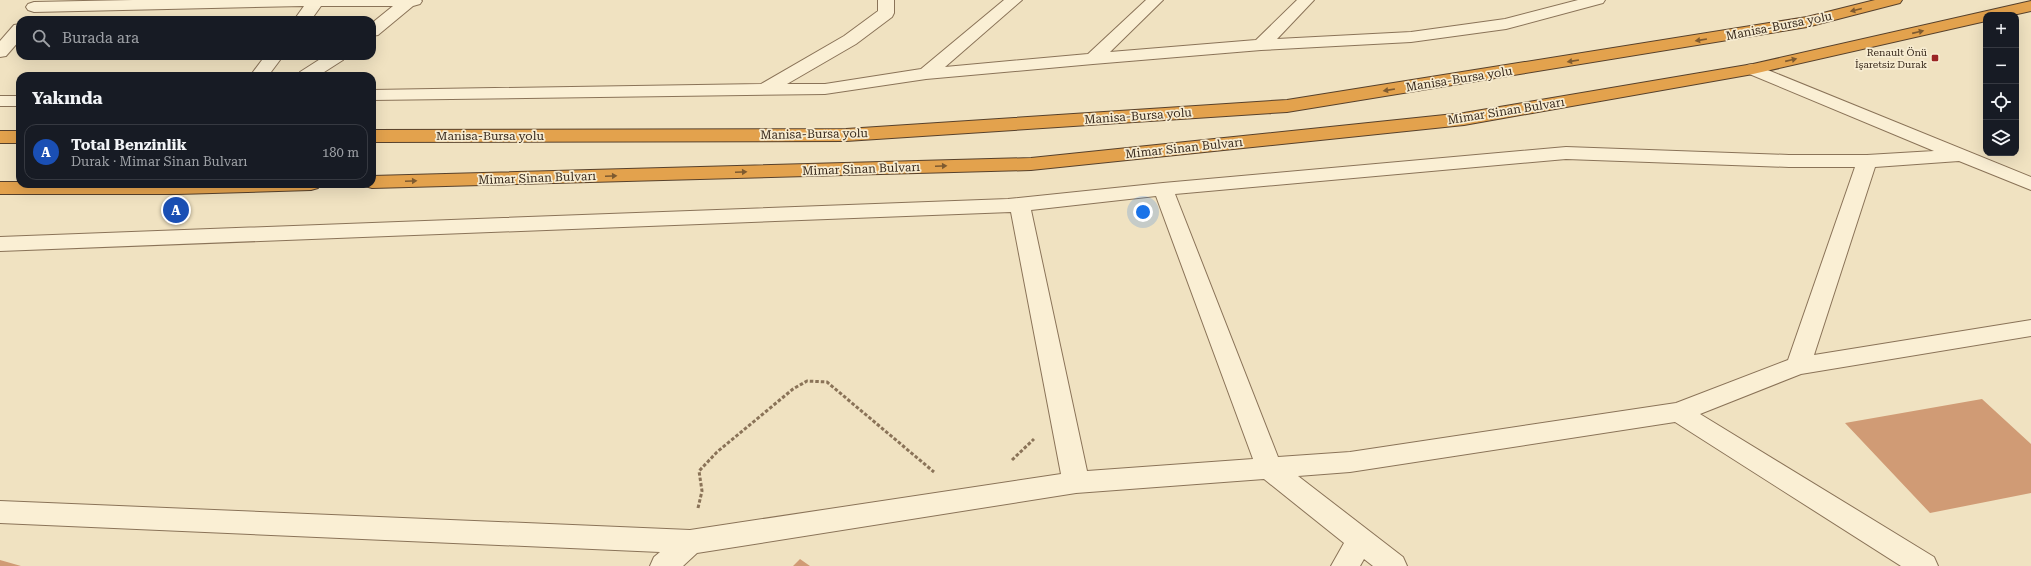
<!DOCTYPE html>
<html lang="tr">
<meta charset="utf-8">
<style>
:root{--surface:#171b24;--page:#20242c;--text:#f1f3f6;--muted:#9ea1a6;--line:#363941;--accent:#8c9099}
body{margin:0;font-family:"Roboto Serif",serif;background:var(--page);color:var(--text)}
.controls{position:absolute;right:12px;top:12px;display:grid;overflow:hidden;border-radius:8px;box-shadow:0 4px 16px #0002}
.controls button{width:36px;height:36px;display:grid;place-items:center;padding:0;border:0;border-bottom:1px solid var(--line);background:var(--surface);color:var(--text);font:20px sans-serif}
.you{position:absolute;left:1143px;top:212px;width:14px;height:14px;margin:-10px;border:3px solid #fff;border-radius:50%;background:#1a73e8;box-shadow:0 0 0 6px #1a73e833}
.badge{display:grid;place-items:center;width:26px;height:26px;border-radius:50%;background:var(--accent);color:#fff;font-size:13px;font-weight:700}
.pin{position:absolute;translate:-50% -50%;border:2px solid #fff;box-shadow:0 1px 4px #0006}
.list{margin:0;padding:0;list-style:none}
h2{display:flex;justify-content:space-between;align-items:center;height:52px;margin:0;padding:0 16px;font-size:17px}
h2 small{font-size:13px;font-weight:400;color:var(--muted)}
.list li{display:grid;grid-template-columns:26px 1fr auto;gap:12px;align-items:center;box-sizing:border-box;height:56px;margin:0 8px 8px;padding:0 8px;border:1px solid var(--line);border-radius:12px}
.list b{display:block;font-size:15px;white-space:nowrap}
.list p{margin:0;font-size:13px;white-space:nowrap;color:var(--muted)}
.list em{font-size:13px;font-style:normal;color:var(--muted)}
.icon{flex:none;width:22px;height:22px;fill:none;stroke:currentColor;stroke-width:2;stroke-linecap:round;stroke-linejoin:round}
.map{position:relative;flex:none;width:2031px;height:566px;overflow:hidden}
.search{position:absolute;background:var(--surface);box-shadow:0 4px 16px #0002;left:16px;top:16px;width:360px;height:44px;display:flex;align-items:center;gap:10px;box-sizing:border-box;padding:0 14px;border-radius:12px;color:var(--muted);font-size:15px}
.panel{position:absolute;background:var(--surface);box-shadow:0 4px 16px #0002;left:16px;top:72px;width:360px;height:116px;border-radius:12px}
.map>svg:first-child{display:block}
</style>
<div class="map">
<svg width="2031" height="566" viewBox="0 0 2031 566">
<rect width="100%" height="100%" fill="#f0e2c1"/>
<path fill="#d09b75" d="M1982,399L2031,444V493L1930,513L1845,423Z
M800,559L810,566H793Z
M0,560L21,566H0Z"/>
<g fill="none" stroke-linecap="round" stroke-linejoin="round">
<g stroke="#8a7358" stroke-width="2">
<path id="street" d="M133,0H421L422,1L420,4L413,6L378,35L372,36V23L393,6H321L311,20H294L304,6L34,12L28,10L26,7L28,4L34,2Z
M878,0H894V13L892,17L856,44L787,84H825L921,69L1004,0H1022L945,67L1088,54L1146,0H1163L1110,52L1256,40L1297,0H1314L1277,39L1411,32L1505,19L1578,0H1605L1603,3L1506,29L1411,42L1261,50L1093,64L926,79L825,94L372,100V90L761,84L844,36L878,11Z
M20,24V40L6,56L0,57V41L14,25Z
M265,56H283L268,76H250Z
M325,56H346L343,60L318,76H297L300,72Z
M1753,64L2031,177V190L1959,161L1875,167L1814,355L2031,320V336L1801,374L1700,414L1934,557L1938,566H1901L1675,422L1350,472L1298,476L1403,557L1407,566H1373L1364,559L1360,566H1331L1344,543L1264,479L1076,493L697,553L683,566H650L654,557L660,552L0,523V501L690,530L1061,474L1011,212L0,251V237L1008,199L1163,183L1566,147L1789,155H1867L1934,151L1747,73L1744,69L1747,65ZM1566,159L1789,167H1855L1788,360L1676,403L1350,452L1278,457L1175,194ZM1156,196L1253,459L1087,471L1031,210Z
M0,96H20V106H0Z"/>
</g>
<g stroke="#57412c" stroke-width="2">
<path id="highway" d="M1875,0H1902L1900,3L1807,27L1287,112L846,141L372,142V130L846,129L1287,100L1807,17Z
M2031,1V11L2013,15H1986V21L1753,74L1464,125L1031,170L372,188L365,186L363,184H372V176L1031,158L1464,113L1753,64Z
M0,131H20V143H0Z
M0,182H20V184H321L318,188L311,190L178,194H0Z"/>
</g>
<path stroke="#8a7358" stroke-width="3" stroke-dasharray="3.5 2" stroke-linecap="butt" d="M1012,460L1034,439
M698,508L702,491L699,471L717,452L793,389L807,381L827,382L934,472"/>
<use href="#street" fill="#faefd4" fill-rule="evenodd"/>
<use href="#highway" fill="#e3a24d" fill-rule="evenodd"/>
</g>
<defs><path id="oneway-solid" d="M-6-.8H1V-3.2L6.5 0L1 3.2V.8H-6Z"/></defs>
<g fill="#7d5a30">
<use href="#oneway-solid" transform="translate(1856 10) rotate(166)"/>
<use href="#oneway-solid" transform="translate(1918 32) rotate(-13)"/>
<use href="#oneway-solid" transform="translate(1701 40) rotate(171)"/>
<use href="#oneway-solid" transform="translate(1791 60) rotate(-13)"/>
<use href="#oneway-solid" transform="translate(1573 61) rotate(171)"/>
<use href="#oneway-solid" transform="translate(1389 90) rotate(171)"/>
<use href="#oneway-solid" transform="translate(941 166) rotate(-2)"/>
<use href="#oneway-solid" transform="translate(741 172) rotate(-2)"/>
<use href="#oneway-solid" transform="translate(611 176) rotate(-2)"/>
<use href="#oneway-solid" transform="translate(411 181) rotate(-2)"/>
</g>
<rect fill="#9b2525" stroke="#f7ecd1" stroke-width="1.5" x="1931" y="54" width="8" height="8" rx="2"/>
<g text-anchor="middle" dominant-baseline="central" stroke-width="3.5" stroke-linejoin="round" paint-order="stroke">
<g font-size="10" fill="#392a1d" stroke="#f7ecd1" text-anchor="end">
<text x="1927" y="52">Renault Önü<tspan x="1927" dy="12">İşaretsiz Durak</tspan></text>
</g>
<g font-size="12" fill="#392a1d" stroke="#f7ecd1">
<text transform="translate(1779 26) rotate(-11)">Manisa-Bursa yolu</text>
<text transform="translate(1459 79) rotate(-9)">Manisa-Bursa yolu</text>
<text transform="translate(1506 111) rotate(-9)">Mimar Sinan Bulvarı</text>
<text transform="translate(1138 116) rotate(-4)">Manisa-Bursa yolu</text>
<text transform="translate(814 134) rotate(-1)">Manisa-Bursa yolu</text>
<text x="490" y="136">Manisa-Bursa yolu</text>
<text transform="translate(1184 148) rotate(-6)">Mimar Sinan Bulvarı</text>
<text transform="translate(861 169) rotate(-2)">Mimar Sinan Bulvarı</text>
<text transform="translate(537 178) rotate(-2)">Mimar Sinan Bulvarı</text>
</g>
</g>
</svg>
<div class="controls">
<button>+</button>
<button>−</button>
<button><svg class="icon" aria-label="locate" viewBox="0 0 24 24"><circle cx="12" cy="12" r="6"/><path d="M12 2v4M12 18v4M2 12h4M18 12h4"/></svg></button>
<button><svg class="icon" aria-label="layers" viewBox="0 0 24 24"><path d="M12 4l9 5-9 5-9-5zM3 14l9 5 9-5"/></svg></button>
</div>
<div class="you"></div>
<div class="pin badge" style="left:176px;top:210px;background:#1a4fb4">A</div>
<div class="search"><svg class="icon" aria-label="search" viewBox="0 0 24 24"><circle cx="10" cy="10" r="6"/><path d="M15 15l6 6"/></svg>Burada ara</div>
<section class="panel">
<h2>Yakında<small></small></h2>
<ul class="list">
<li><span class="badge" style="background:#1a4fb4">A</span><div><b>Total Benzinlik</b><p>Durak · Mimar Sinan Bulvarı</p></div><em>180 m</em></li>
</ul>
</section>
</div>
